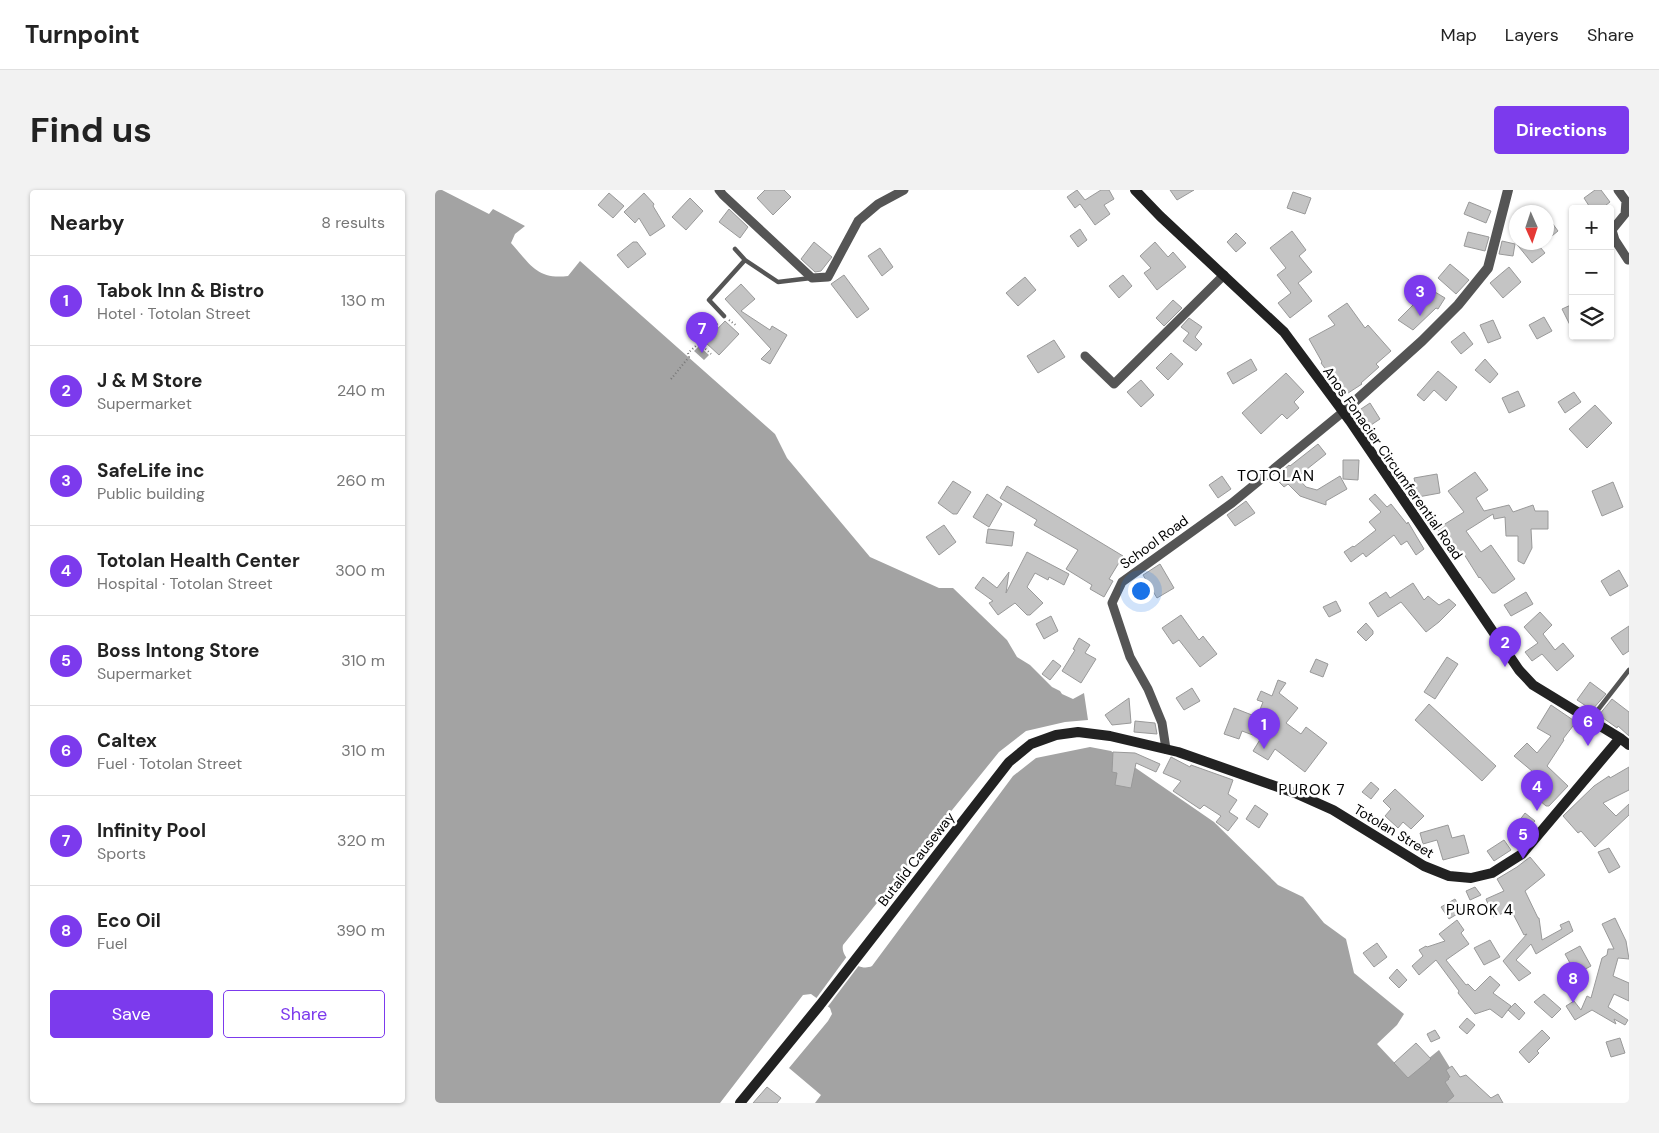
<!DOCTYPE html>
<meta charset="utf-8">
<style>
:root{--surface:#fff;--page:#f2f2f2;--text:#222;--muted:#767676;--line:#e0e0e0;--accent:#7c3aed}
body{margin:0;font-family:"DM Sans",sans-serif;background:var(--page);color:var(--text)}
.controls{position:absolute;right:15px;top:15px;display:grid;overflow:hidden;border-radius:5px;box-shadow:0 1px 4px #0004}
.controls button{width:45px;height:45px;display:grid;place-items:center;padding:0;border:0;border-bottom:1px solid var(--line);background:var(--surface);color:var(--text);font:25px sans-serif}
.compass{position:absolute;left:1074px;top:15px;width:45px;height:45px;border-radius:50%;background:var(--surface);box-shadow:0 1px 4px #0004;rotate:177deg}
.you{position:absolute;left:705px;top:400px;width:18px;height:18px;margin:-12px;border:4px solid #fff;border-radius:50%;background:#1a73e8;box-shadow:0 0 0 8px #1a73e833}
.badge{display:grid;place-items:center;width:32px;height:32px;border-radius:50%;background:var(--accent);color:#fff;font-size:16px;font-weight:700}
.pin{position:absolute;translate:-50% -41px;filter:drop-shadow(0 1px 2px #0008)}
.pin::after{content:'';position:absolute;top:26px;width:18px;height:15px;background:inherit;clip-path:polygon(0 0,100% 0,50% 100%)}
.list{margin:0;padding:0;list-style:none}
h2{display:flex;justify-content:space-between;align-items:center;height:65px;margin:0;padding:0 20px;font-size:21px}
h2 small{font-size:16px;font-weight:400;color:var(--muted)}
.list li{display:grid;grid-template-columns:32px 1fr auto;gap:15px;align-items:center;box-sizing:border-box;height:90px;padding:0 20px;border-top:1px solid var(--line)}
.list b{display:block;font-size:19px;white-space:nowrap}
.list p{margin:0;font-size:16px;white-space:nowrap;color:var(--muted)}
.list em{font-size:16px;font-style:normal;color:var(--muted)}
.actions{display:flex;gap:10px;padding:15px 20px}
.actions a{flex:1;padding:11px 0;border:1px solid var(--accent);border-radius:5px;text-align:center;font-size:18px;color:var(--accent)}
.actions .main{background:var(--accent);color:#fff}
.icon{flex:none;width:28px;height:28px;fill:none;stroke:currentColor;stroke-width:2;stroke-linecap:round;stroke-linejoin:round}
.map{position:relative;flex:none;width:1194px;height:913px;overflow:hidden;border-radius:5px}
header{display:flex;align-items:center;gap:30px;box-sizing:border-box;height:70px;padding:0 25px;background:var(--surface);border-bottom:1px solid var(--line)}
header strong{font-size:24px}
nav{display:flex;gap:28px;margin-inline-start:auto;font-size:18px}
.intro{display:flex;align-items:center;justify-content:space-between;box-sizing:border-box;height:120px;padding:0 30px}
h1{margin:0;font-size:35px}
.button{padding:12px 22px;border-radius:5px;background:var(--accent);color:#fff;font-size:18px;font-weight:700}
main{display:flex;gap:30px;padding:0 30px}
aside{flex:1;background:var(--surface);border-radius:5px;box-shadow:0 1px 4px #0004}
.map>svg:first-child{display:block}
</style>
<header>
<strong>Turnpoint</strong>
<nav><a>Map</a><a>Layers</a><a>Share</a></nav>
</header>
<div class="intro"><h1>Find us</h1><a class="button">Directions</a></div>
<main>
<aside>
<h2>Nearby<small>8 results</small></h2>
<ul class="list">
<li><span class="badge">1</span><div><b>Tabok Inn &amp; Bistro</b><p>Hotel · Totolan Street</p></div><em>130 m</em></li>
<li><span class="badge">2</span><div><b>J &amp; M Store</b><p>Supermarket</p></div><em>240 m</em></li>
<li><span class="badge">3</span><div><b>SafeLife inc</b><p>Public building</p></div><em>260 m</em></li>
<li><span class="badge">4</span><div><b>Totolan Health Center</b><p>Hospital · Totolan Street</p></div><em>300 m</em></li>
<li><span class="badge">5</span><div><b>Boss Intong Store</b><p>Supermarket</p></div><em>310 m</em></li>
<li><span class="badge">6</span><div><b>Caltex</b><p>Fuel · Totolan Street</p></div><em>310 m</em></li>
<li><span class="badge">7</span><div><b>Infinity Pool</b><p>Sports</p></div><em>320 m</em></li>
<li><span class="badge">8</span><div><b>Eco Oil</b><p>Fuel</p></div><em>390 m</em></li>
</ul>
<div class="actions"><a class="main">Save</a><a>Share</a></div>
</aside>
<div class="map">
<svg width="1194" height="913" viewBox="0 0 1194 913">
<rect width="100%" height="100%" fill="#fff"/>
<path fill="#a3a3a3" d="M0,0H7L54,24L58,19L90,36L80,44L76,53C95,74 102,90 133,86L145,71L340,244L352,268L435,367L504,398H518L572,450L582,467L595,475L617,497L625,501L627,504L638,509L649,503L653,530L630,532L591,541L564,562L408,755C405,768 425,782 437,776L578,586L601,568L655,557L676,561L779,632L843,695L868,707L889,733L911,749L919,783L969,824L962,835L942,854L972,886L1004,860L1037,913H380L386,905L354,878L393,831L397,824L395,818L376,804L368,805L285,913H0Z
M264,156L274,165L269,170L259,161Z"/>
<path fill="#fff" d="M413,765L425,774L391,819L380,810Z"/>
<path fill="#c4c4c4" stroke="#999" d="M330,0H349L356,7L338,25L322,8Z
M642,0L650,10L666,0H674L679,9L669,15L675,24L660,35L645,14L640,18L632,7Z
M735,0H759L742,10Z
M1160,0H1166L1175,12L1166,19H1156L1149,8Z
M858,2L876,8L870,24L852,18Z
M174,3L189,16L178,28L163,15Z
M209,3L219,14L218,16L230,36L215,46L204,28L200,33L189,22Z
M255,8L268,21L251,40L237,27Z
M1034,12L1056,21L1051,33L1029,24Z
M294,19L313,37L305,48L284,32Z
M1112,26L1123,41L1112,50Z
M645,39L652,50L643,57L635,46Z
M857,41L871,60L864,66L877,82L863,93L877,111L855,128L843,113L856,103L842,85L851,78L835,58Z
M1033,42L1054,47L1050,61L1029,56Z
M801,43L811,53L801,62L792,52Z
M1067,51L1080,54L1078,66L1064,64Z
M198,52H202L211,64L193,78L182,65Z
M379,52L397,67L386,81L380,82L366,69Z
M720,52L733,67L738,62L751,77L722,100L709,83L716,78L705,66Z
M1080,52L1091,54L1101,52L1110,63L1097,73Z
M445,58L458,77L447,86L433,66Z
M1015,74L1034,90L1021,104L1003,88Z
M1074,77L1086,92L1068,108L1055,93Z
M409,85L434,119L422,128L396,94Z
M688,85L697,96L684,108L674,96Z
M590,87L601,100L583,116L571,103Z
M306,94L320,109L306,121L335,140L337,136L352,145L335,174L326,169L336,159L290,109Z
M990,96L1010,108L1003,119L1001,118L978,140L963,130L980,113Z
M738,110L747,118L729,136L721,128Z
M912,113L930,138L933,135L956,161L941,174L944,177L926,193L927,194L910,205L886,173L887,172L874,149L900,135L893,126Z
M1138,114V141L1127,119Z
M1109,127L1117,141L1102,149L1094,135Z
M754,128L767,137L760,147L767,154L761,161L748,151L754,143L746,137Z
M1058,130L1066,148L1053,153L1045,135Z
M290,131L304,144L284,165L270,152Z
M1029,142L1038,154L1026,164L1016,152Z
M619,150L630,167L603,183L592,166Z
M736,163L748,174L733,190L721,178Z
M816,169L822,180L798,194L792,183Z
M1050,169L1063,184L1055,193L1040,180Z
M1003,181L1022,197L1011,211L999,200L989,211L982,205Z
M851,183L869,202L859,212L864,218L852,229L847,224L826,244L807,223Z
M706,190L719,205L706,217L692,202Z
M1083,201L1090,216L1074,223L1067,208Z
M1139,202L1146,212L1130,223L1123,212Z
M935,213L945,229L933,237L923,221Z
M1160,215L1177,233L1152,258L1134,239Z
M883,254L891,264L862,287L871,297L882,300L905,286L912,299L891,311V315L865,306L853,294L849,297L843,291L846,288L847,281L854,275L855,276Z
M908,270H924L923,290L908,289Z
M1040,282L1053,300L1041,308L1049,321L1074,315L1078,322L1098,315L1100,321H1113V339H1096L1097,358L1089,374L1083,371V346H1071L1070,327L1059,329L1058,324L1031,341L1046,362L1056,355L1080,389L1060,403H1057L1045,387L1044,388L1027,361L1023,364L1012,348L1010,349L1002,339L1029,322L1013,301Z
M1002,284L1005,303L983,307L979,288Z
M787,286L796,299L783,308L774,295Z
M518,291L536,302L522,324H518L503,313Z
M1178,292L1188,317L1167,326L1157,301Z
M572,296L688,366L674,389L678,391L669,407L655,399L657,395L631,379L643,360L599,335L602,330L565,308Z
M552,304L567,314L554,337L538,327Z
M940,304L952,317L956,314L972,334L973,332L989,359L981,365L972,351L966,355L959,345L931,367L928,363L916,372L909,362L918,356L919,357L941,340L934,332L946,322L934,309Z
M811,311L820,323L800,336L792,325Z
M509,335L521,352L504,365L491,347Z
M553,339L579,342L577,356L551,353Z
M592,362L634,384L629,395L614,387L613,390L600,383L592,397L608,413L595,425H592L580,413L563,425L554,413L558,411L540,398L548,387L562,398L574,382L571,403Z
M725,374L739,398L722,408L708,385Z
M1184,380L1193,396L1175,406L1166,391Z
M978,393L989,410L993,406L1004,415L1014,409L1021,415L1004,432L991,442L966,412L943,427L934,413L951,402L955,408Z
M1091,402L1098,414L1076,426L1069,415Z
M901,411L906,421L894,427L888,417Z
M1105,422L1117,435L1108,444L1120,460L1128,453L1139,466L1122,481L1107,464L1097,471L1090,462L1103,453L1089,437Z
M746,425L764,450L768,446L782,464L765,477L744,450L738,454L727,438Z
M616,426L623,441L609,449L601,434Z
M931,433L938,441V444L931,451L922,442Z
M1194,436V461L1188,465L1176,448Z
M644,448L655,455L650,463L661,469L646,493L627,481L640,460L638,459Z
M1012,467L1023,474L1000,509L989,502Z
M881,469L893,474L888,487L875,482Z
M618,470L626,476L615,490L607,484Z
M843,490L851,493L844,503L863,518L851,533L866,544L871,537L892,553L870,582L840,559L833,570L818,561L826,548L807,541L804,549L789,544L799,518L822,527L828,512L822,510L826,501L837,506Z
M1155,492L1171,504L1157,520L1142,510Z
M757,498L765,511L749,520L741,508Z
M694,508L696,533L677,535L670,525Z
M1177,509L1194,522V546L1183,536L1182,538L1164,525Z
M994,514L1061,576L1047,591L980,530Z
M1116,515L1141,532L1128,549L1129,550L1112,576L1133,596L1114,616H1111L1104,610L1116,597L1079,566L1092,553L1102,563L1116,546L1102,538Z
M700,531L720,533L722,544L699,542Z
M678,562L700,563L725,574L721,582L701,573L696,598L680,595L682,583L677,582Z
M736,567L755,577L756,575L798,590L793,604L802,610L794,622L803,628L793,641L781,632L786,626L769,615L765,619L738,601L746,591L728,583Z
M1194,577V600L1168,613L1181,626L1194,614V625L1160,657L1146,641L1143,643L1128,626L1159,596L1174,586L1175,588Z
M936,592L944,599L936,609L927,602Z
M960,599L989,626L976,639L968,632L963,638L950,626L956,619L948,611Z
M820,615L833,624L824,638L811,629Z
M1090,623L1100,631L1083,649L1073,641L1079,634L1081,635Z
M1013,635L1017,648L1029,645L1034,663L1008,670L1002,650L988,654L985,643Z
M1069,650L1076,660L1059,671L1052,661Z
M1174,658L1185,677L1174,683L1163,662Z
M1095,667L1110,685L1090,701L1103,728H1104L1107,750L1127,739L1125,735L1134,731L1138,741L1101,764L1096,754L1081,770L1096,783L1084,791L1068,771L1092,744L1089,745L1076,720L1058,727L1051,709L1069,701L1062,689L1082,677Z
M1040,697L1046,705L1035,710L1031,701Z
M1020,709L1027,721L1014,729L1006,717Z
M1180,728L1191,751L1194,769L1183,768L1178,786L1194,793V811L1179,804L1173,817L1193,830L1190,835L1179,829L1181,834L1157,820L1140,830L1131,816L1139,811L1146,820L1152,806L1156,808L1167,768L1172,765L1173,759H1179L1167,734Z
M1022,730L1029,740L1026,743L1034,754L1011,770L1031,795L1033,794L1040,801L1055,786L1065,795L1058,803L1076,816L1067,828L1055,819L1040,824L1023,803L1024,801L1001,770L984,785L977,776L988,766L984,760L991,756L992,757L1010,751L1004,744Z
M1055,750L1065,767L1049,775L1039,758Z
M942,753L952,767L939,777L928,763Z
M1145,756L1156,776L1141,784L1130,764Z
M962,779L972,790L964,798L954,788Z
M1109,804L1126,819L1117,828L1099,812Z
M1080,813L1090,823L1084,830L1073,820Z
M1032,828L1040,835L1032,844L1024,837Z
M1000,840L1005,848L996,852L992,844Z
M1107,840L1115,848L1102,861L1104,863L1094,873L1084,862Z
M1185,848L1190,863L1176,867L1171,852Z
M981,853L996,869L973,888L959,873Z
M1017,876L1025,887L1031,885L1056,908L1063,904L1068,913H1011L1019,906L1010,892L1014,889L1013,888L1015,887L1011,880Z
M332,897L346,908L342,913H318Z"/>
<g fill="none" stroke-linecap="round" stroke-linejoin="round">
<path stroke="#777" stroke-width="2" stroke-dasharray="1 2.5" stroke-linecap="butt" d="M294,130L302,136
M265,152L284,132
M236,189L254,167L253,163L264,153L276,164"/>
<path stroke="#555" stroke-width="4.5" d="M300,59L310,70L343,92L376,88
M289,126L274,110L310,70
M1155,530L1194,480"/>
<path stroke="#555" stroke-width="9" d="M284,0L288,5L377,88L393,87L423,31L443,14L469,0
M1183,0L1191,11L1190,24L1177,40L1180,50L1193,70
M650,166L679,194L789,85
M731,559L727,533L713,499L695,467L677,413L687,392L797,313L908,222"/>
<path stroke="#555" stroke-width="10" d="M908,222L987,151L1023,115L1053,78L1073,0"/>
<path stroke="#222" stroke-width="10" d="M700,0L725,26L849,142L915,231L1084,480L1098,495L1185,548L1194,555
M305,913L385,815L574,572L596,554L621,545L643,542L675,546L743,562L860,603L898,620L989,676L1014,686L1036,688L1057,683L1087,664L1185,548"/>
</g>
<g text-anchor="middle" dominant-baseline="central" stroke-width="5" stroke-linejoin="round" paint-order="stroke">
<g font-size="14" fill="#000" stroke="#fff">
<text transform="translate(958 273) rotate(55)">Anos Fonacier Circumferential Road</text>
<text transform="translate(719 352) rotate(-36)">School Road</text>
<text transform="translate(959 641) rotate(31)">Totolan Street</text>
<text transform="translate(481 669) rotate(-52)">Butalid Causeway</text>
</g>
<g font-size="15" letter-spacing="1" fill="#000" stroke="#fff">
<text x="877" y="600">PUROK 7</text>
<text x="1045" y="720">PUROK 4</text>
</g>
<g font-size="16" letter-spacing="1" fill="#000" stroke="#fff">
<text x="841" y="285">TOTOLAN</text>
</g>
</g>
</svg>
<div class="controls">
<button>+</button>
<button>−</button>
<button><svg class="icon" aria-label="layers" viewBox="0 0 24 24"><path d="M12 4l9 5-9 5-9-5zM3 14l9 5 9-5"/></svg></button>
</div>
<svg class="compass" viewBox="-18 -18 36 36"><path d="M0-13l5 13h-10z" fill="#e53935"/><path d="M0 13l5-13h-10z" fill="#767676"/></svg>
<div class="you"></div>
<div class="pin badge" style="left:829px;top:559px">1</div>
<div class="pin badge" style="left:1070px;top:477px">2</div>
<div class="pin badge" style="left:985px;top:126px">3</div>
<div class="pin badge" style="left:1102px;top:621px">4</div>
<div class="pin badge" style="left:1088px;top:669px">5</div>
<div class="pin badge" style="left:1153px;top:556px">6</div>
<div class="pin badge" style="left:267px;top:163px">7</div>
<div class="pin badge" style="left:1138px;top:813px">8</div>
</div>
</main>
